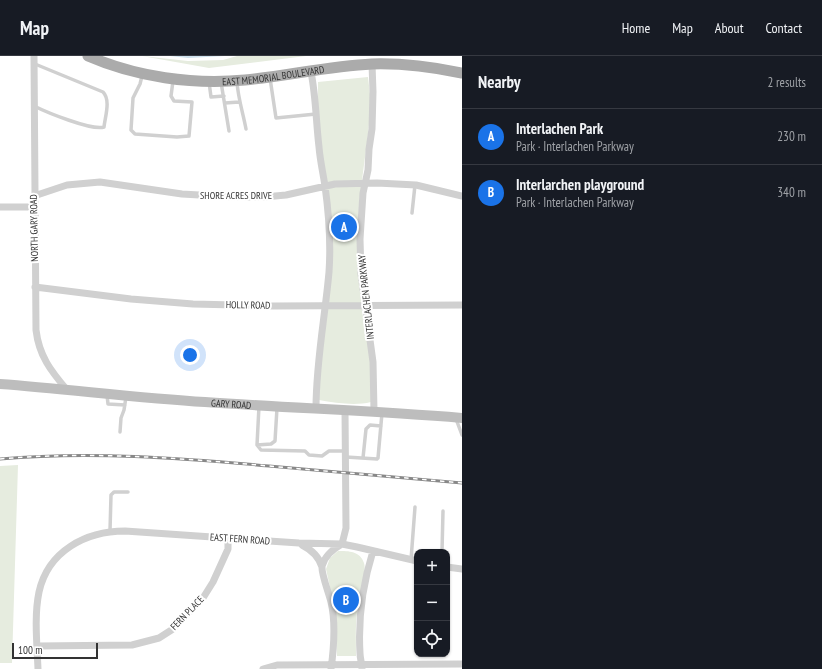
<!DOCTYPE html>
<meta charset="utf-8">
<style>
:root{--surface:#171b24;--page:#20242c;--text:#f1f3f6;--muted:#9ea1a6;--line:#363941;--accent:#1a73e8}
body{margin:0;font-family:"PT Sans Narrow",sans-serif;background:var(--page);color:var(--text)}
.controls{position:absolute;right:12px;bottom:12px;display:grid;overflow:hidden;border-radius:8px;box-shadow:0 1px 3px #0004}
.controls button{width:36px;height:36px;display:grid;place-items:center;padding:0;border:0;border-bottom:1px solid var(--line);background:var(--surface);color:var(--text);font:20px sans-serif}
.scale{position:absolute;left:12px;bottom:10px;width:86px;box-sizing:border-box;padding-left:4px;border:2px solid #333;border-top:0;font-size:11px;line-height:14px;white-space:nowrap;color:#333;-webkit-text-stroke:3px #fff;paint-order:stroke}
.you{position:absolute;left:190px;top:299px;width:14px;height:14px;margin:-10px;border:3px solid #fff;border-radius:50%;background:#1a73e8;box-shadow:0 0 0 6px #1a73e833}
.badge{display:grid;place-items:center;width:26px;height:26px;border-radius:50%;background:var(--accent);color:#fff;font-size:13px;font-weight:700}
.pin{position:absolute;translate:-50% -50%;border:2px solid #fff;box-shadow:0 1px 4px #0006}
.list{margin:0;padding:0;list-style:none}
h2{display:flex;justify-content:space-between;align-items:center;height:52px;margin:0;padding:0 16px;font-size:17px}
h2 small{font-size:13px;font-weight:400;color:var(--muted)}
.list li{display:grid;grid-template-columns:26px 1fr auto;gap:12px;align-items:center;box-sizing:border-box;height:56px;padding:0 16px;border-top:1px solid var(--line)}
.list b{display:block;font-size:15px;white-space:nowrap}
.list p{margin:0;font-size:13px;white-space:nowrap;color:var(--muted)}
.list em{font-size:13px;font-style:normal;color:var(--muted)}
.icon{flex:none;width:22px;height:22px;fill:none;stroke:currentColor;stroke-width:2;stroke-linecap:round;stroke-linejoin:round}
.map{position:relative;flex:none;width:462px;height:613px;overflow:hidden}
header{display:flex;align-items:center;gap:24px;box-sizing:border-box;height:56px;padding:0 20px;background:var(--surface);border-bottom:1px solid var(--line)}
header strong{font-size:19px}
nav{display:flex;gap:22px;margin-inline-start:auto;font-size:14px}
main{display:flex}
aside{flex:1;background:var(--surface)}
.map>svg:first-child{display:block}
</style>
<header>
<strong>Map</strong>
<nav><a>Home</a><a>Map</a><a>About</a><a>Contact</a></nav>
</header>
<main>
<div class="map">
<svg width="462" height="613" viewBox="0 0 462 613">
<rect width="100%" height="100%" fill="#fff"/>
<path fill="#e6ecdf" d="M142,0L188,5L223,4L237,0H306L209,12Z
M368,21L371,47L368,78L359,147L358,190L362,255L370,298L371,346C355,350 336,347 319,344L320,303L331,195L318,56V26Z
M18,409L12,607H0V410Z
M338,495C349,495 360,495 364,507C367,515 359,540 358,550C355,566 356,584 356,600H337L335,554L326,513L330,502Z"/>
<path fill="#cfe2ee" d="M170,0H225L188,2Z"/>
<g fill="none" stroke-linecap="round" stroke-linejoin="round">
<path stroke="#d0d0d0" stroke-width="3.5" d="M142,20L140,28L133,42L131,74L135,78L177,81L189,80L192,46L174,45L171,40L173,25
M270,22L276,62L316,58
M209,26L211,41L224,40
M221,26L229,75
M237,26C238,42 243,57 246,73
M225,47L239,46
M34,50C46,56 92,75 104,71C105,61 111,44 103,36L35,8
M412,157L415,129
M107,339L108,348L125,349
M259,350L257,389L261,394L305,395L309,399L322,400L329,395H345
M456,363L462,379
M120,376L121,362L124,354L126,341
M257,389L271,388L275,385L277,352
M346,401L377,403L378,402L382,357
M363,402L366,373L370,369L381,370
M110,475L111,439L114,436H128
M442,496L443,455
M411,504L415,451"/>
<path stroke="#d0d0d0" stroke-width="7" d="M34,0L36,274C39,300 51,315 67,334
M372,8L373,36L372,73L369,93L368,114L363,137L360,183L361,218L373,306L374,355
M311,16C316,41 316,66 319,91C320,104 323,117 325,130C329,159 331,187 329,216C325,261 316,306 316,352
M34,140L67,129L100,126L182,138L234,141H264L286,139L335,128L377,127L416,129L462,140
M0,151H34
M35,231L131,243L193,248L273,250L462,249
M302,489C312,494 319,501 322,511
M447,511L462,513
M38,590L132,589L159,582L173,573L203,542L213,526L228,493V482
M38,613C37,588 34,560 39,536C48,495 86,475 125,475L299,487L342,488L357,491L417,505
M263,613L277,609L462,608
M331,613C334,591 336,567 331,546C329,537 321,518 322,510C325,499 333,493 342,488L346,472L345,354
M362,613C362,608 360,602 360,597C358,563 363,527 373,495"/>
<path stroke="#bdbdbd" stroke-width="10" id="s1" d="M0,328C68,333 137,342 205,346C291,352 376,355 462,362"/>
<path stroke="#ababab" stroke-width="11" id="s2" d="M88,0C136,21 193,29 245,24C287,20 329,10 372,8C402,7 432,11 462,17"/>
<g stroke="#888" stroke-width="3">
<path id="rail" d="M0,403C90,395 179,402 269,410C333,416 398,421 462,427"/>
</g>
<use href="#rail" stroke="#fff" stroke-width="1.5" stroke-dasharray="4.5" stroke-linecap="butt"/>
</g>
<g text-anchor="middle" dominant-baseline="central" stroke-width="4" stroke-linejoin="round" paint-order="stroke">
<g font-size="10" fill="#333" stroke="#fff">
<text stroke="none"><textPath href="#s2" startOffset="189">EAST MEMORIAL BOULEVARD</textPath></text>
<text x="236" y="139">SHORE ACRES DRIVE</text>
<text transform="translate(34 172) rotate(-91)">NORTH GARY ROAD</text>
<text transform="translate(366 241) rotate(-96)">INTERLACHEN PARKWAY</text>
<text transform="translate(248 249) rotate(1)">HOLLY ROAD</text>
<text stroke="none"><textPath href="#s1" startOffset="232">GARY ROAD</textPath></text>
<text transform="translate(240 483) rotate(4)">EAST FERN ROAD</text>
<text transform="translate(187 557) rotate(-46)">FERN PLACE</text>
</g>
</g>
</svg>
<div class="controls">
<button>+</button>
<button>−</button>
<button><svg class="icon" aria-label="locate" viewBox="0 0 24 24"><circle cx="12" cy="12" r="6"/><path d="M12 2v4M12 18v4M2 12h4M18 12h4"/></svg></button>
</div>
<div class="scale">100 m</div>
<div class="you"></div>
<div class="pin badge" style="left:344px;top:171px">A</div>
<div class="pin badge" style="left:346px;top:544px">B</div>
</div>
<aside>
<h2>Nearby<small>2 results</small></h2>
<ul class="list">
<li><span class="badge">A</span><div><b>Interlachen Park</b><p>Park · Interlachen Parkway</p></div><em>230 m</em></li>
<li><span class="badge">B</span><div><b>Interlarchen playground</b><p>Park · Interlachen Parkway</p></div><em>340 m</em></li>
</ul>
</aside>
</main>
